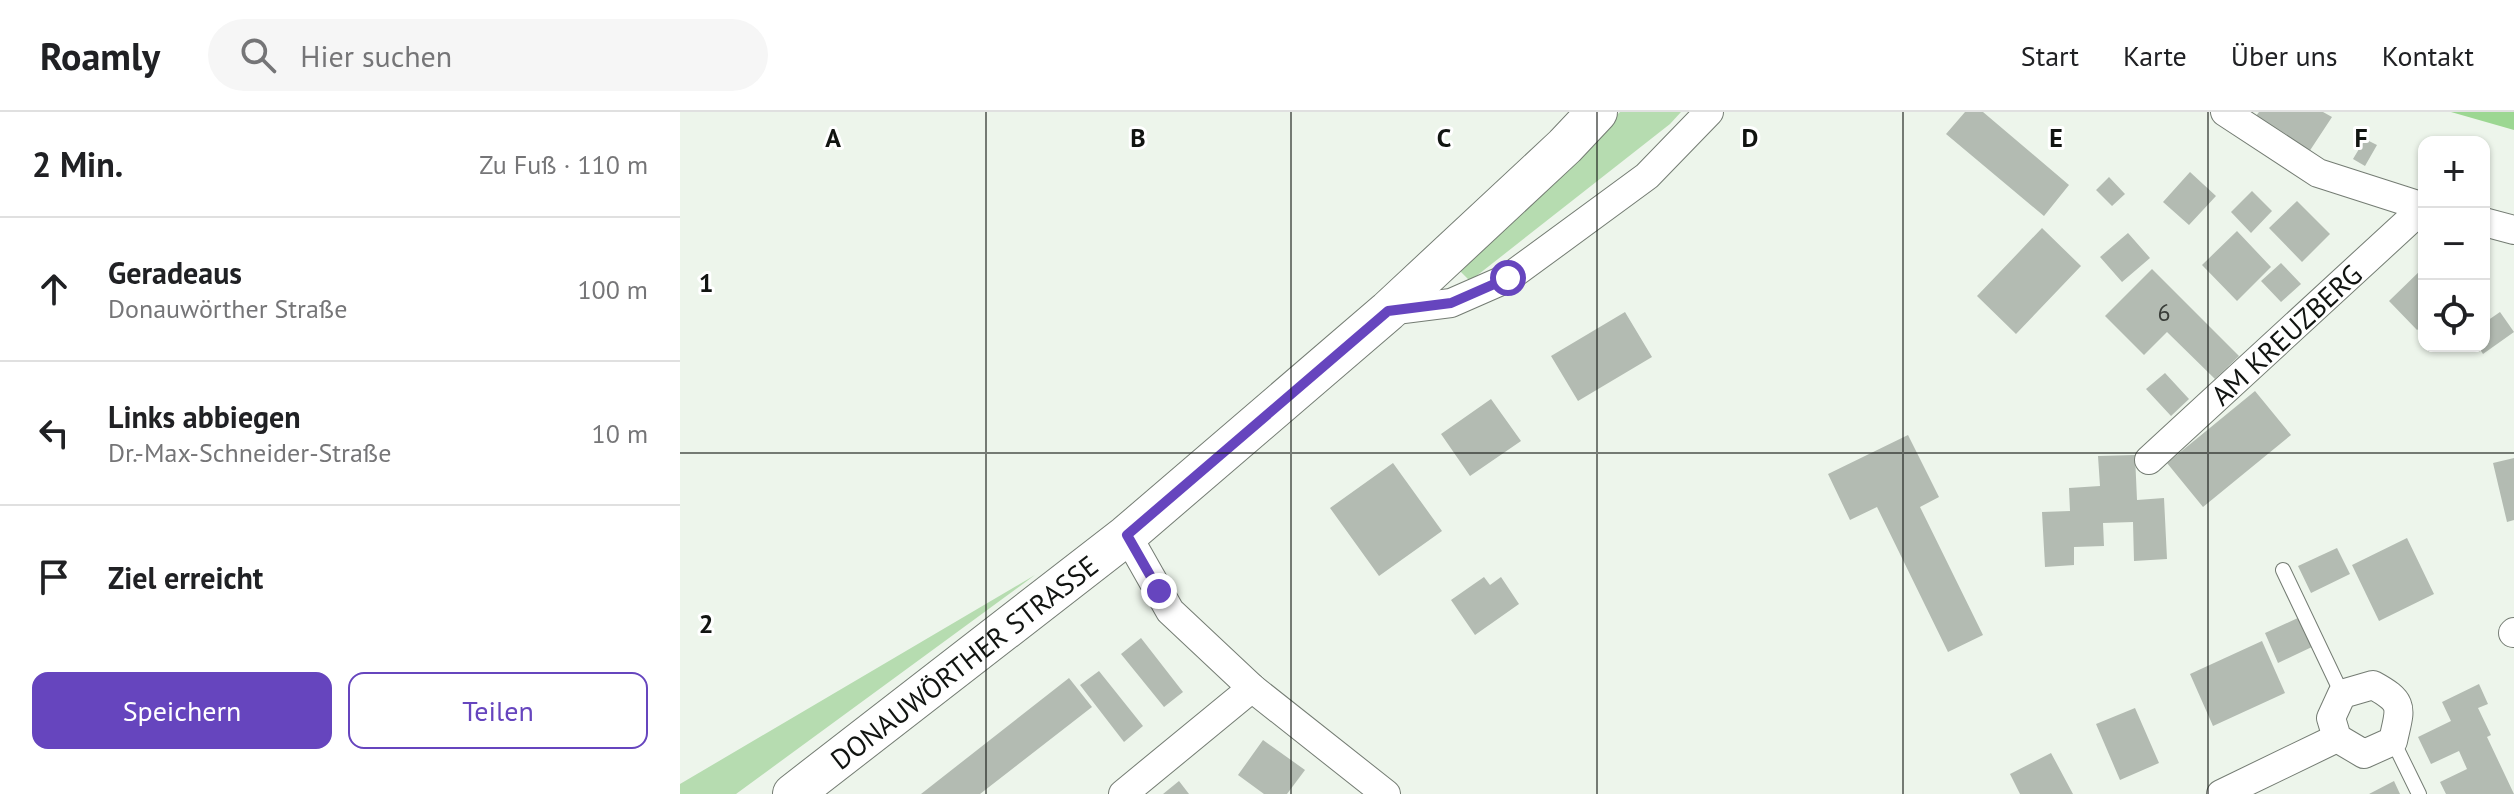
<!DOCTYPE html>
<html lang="de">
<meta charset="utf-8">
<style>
:root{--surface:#fff;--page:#f6f6f6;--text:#202124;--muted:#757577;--line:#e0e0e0;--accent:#6645be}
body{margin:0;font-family:"PT Sans",sans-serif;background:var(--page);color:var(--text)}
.controls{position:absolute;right:24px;top:24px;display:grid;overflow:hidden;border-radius:16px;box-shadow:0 2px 6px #0004}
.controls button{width:72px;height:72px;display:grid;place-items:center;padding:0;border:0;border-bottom:2px solid var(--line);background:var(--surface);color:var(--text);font:40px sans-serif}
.stop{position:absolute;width:24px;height:24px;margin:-18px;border:6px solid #6645be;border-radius:50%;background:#fff}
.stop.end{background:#6645be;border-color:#fff;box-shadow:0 2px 8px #0008}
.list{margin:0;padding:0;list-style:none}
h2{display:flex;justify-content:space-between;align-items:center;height:104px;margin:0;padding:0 32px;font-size:34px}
h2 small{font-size:26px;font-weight:400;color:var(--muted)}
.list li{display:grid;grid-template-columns:52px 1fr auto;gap:24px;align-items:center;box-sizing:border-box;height:144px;padding:0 32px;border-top:2px solid var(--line)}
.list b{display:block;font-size:30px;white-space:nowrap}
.list p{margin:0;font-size:26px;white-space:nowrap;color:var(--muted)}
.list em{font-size:26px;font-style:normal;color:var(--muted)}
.actions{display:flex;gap:16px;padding:24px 32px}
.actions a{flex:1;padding:18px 0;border:2px solid var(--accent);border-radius:16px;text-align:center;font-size:28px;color:var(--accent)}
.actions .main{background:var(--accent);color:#fff}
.icon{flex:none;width:44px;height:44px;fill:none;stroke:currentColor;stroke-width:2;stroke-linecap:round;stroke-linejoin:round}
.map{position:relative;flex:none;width:1834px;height:682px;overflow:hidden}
header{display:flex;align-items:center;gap:48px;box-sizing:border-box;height:112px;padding:0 40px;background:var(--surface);border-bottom:2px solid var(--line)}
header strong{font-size:38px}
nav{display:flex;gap:44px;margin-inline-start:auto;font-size:28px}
.search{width:560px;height:72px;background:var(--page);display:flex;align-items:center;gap:20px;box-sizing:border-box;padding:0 28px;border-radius:44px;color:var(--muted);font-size:30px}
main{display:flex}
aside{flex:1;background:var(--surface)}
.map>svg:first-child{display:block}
</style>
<header>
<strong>Roamly</strong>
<div class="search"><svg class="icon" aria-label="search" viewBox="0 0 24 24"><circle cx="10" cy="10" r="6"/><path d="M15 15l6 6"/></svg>Hier suchen</div>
<nav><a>Start</a><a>Karte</a><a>Über uns</a><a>Kontakt</a></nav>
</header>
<main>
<aside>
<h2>2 Min.<small>Zu Fuß · 110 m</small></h2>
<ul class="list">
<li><svg class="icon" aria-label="ahead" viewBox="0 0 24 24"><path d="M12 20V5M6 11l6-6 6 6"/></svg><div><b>Geradeaus</b><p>Donauwörther Straße</p></div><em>100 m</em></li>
<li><svg class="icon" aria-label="left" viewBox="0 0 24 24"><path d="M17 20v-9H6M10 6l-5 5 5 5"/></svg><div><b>Links abbiegen</b><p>Dr.-Max-Schneider-Straße</p></div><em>10 m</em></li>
<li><svg class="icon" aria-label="arrive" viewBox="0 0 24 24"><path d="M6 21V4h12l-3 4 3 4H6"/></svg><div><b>Ziel erreicht</b></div></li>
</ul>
<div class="actions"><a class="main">Speichern</a><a>Teilen</a></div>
</aside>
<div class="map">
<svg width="1834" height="682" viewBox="0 0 1834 682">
<rect width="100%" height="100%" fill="#edf5eb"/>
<path fill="#b6dcb0" d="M940,0H1001L990,12L790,169L777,156Z
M355,463L56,682H0V672Z"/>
<path fill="#9cd792" d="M1771,0H1834V18Z"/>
<path fill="#b3bbb2" d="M1285,0H1303L1389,73L1364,104L1266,22Z
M1579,0H1643L1652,5L1627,43L1573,8Z
M1685,27L1697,33L1685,54L1673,47Z
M1510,60L1536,84L1509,113L1483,90Z
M1429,65L1445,82L1432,94L1416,78Z
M1572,79L1592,99L1571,121L1551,100Z
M1617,89L1650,122L1622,150L1589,116Z
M1362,116L1401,154L1336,222L1297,184Z
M1557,119L1591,155L1557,189L1522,153Z
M1448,121L1470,146L1442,170L1420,145Z
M1601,151L1621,172L1601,190L1581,169Z
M1744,155V212L1737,218L1709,189Z
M1472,157L1559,244L1535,267L1487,220L1464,243L1425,204Z
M945,200L972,245L898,289L871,244Z
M1820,200L1834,220L1803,242L1798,234H1804V211Z
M1485,261L1509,287L1491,304L1466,277Z
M1575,279L1611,323L1523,395L1487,351Z
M811,287L841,329L790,364L761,322Z
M1228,323L1259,385L1240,395L1303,523L1268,540L1197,395L1170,408L1148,362Z
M1455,343L1457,388L1484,386L1487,447L1454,449L1453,410L1423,411L1424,434L1394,435V453L1365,455L1362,400L1390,399L1389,376L1420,374L1418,344Z
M1834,346V408L1827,410L1813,351Z
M713,351L762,419L699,464L650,396Z
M1727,426L1754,482L1699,509L1672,453Z
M1657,436L1670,462L1631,481L1618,454Z
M804,465L810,473L821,465L839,492L795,523L771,488Z
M1620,505L1634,534L1598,551L1585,521Z
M461,526L503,580L484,595L441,542Z
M1582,529L1605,581L1533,614L1510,562Z
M419,559L463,614L444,630L400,573Z
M389,566L412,595L300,682H241Z
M1799,572L1808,592L1798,596L1811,623L1807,625L1834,682H1766L1760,670L1787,657L1779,639L1751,652L1738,625L1771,609L1762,590Z
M1455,596L1479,651L1440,668L1416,612Z
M583,628L625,658L607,682H584L558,663Z
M1371,641L1393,682H1340L1330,662Z
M499,669L509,682H483Z
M1714,669L1720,682H1689Z"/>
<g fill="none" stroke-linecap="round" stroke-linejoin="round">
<g stroke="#747c73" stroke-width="16">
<path id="service" d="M1603,458L1662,582
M1713,629L1739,682"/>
</g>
<g stroke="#747c73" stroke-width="30">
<g id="minor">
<path d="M1804,110L1834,118"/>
<path d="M708,199L771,191L828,166L967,64L1029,0"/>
<path id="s1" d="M1469,348L1744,95L1638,61L1545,0"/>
<path d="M447,423L490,499L572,576L706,682"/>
<path d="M1833,521L1834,520"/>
<path d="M1693,573C1726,591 1720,596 1713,629L1684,642L1657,626L1651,606L1662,582Z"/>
<path d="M443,682L572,576"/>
<path d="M1541,682L1657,626"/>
</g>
</g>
<g stroke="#747c73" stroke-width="42">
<g id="secondary">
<path id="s2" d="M113,682L447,423L708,199L885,34L917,0"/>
</g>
</g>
<use href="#service" stroke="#fff" stroke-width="14"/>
<use href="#minor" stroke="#fff" stroke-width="28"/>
<use href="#secondary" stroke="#fff" stroke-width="40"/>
</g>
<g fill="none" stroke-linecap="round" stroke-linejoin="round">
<path stroke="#6645be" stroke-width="10" d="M479,479L447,423L708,199L771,191L828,166"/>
</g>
<path fill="none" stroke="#111411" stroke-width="2" stroke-opacity="0.55" d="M306,0V682M611,0V682M917,0V682M1223,0V682M1528,0V682M0,341H1834"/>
<g text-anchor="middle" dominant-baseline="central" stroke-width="6" stroke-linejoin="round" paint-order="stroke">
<g font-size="24" fill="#3a3e39">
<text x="1484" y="200">6</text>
</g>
<g font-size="28" fill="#111411" stroke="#fff">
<text stroke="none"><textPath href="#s1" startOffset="186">AM KREUZBERG</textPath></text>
<text stroke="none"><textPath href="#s2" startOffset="216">DONAUWÖRTHER STRASSE</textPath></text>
</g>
</g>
<g font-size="26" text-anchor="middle" font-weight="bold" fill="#111411" stroke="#fff" stroke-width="6" stroke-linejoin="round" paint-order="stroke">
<text x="153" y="35">A</text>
<text x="458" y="35">B</text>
<text x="764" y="35">C</text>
<text x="1070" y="35">D</text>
<text x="1376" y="35">E</text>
<text x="1681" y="35">F</text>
<text x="26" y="180">1</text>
<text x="26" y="521">2</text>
</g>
</svg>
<div class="controls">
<button>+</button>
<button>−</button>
<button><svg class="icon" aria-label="locate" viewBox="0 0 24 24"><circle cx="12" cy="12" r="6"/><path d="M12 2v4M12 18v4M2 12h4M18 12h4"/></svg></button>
</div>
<div class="stop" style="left:828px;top:166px"></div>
<div class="stop end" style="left:479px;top:479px"></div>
</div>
</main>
